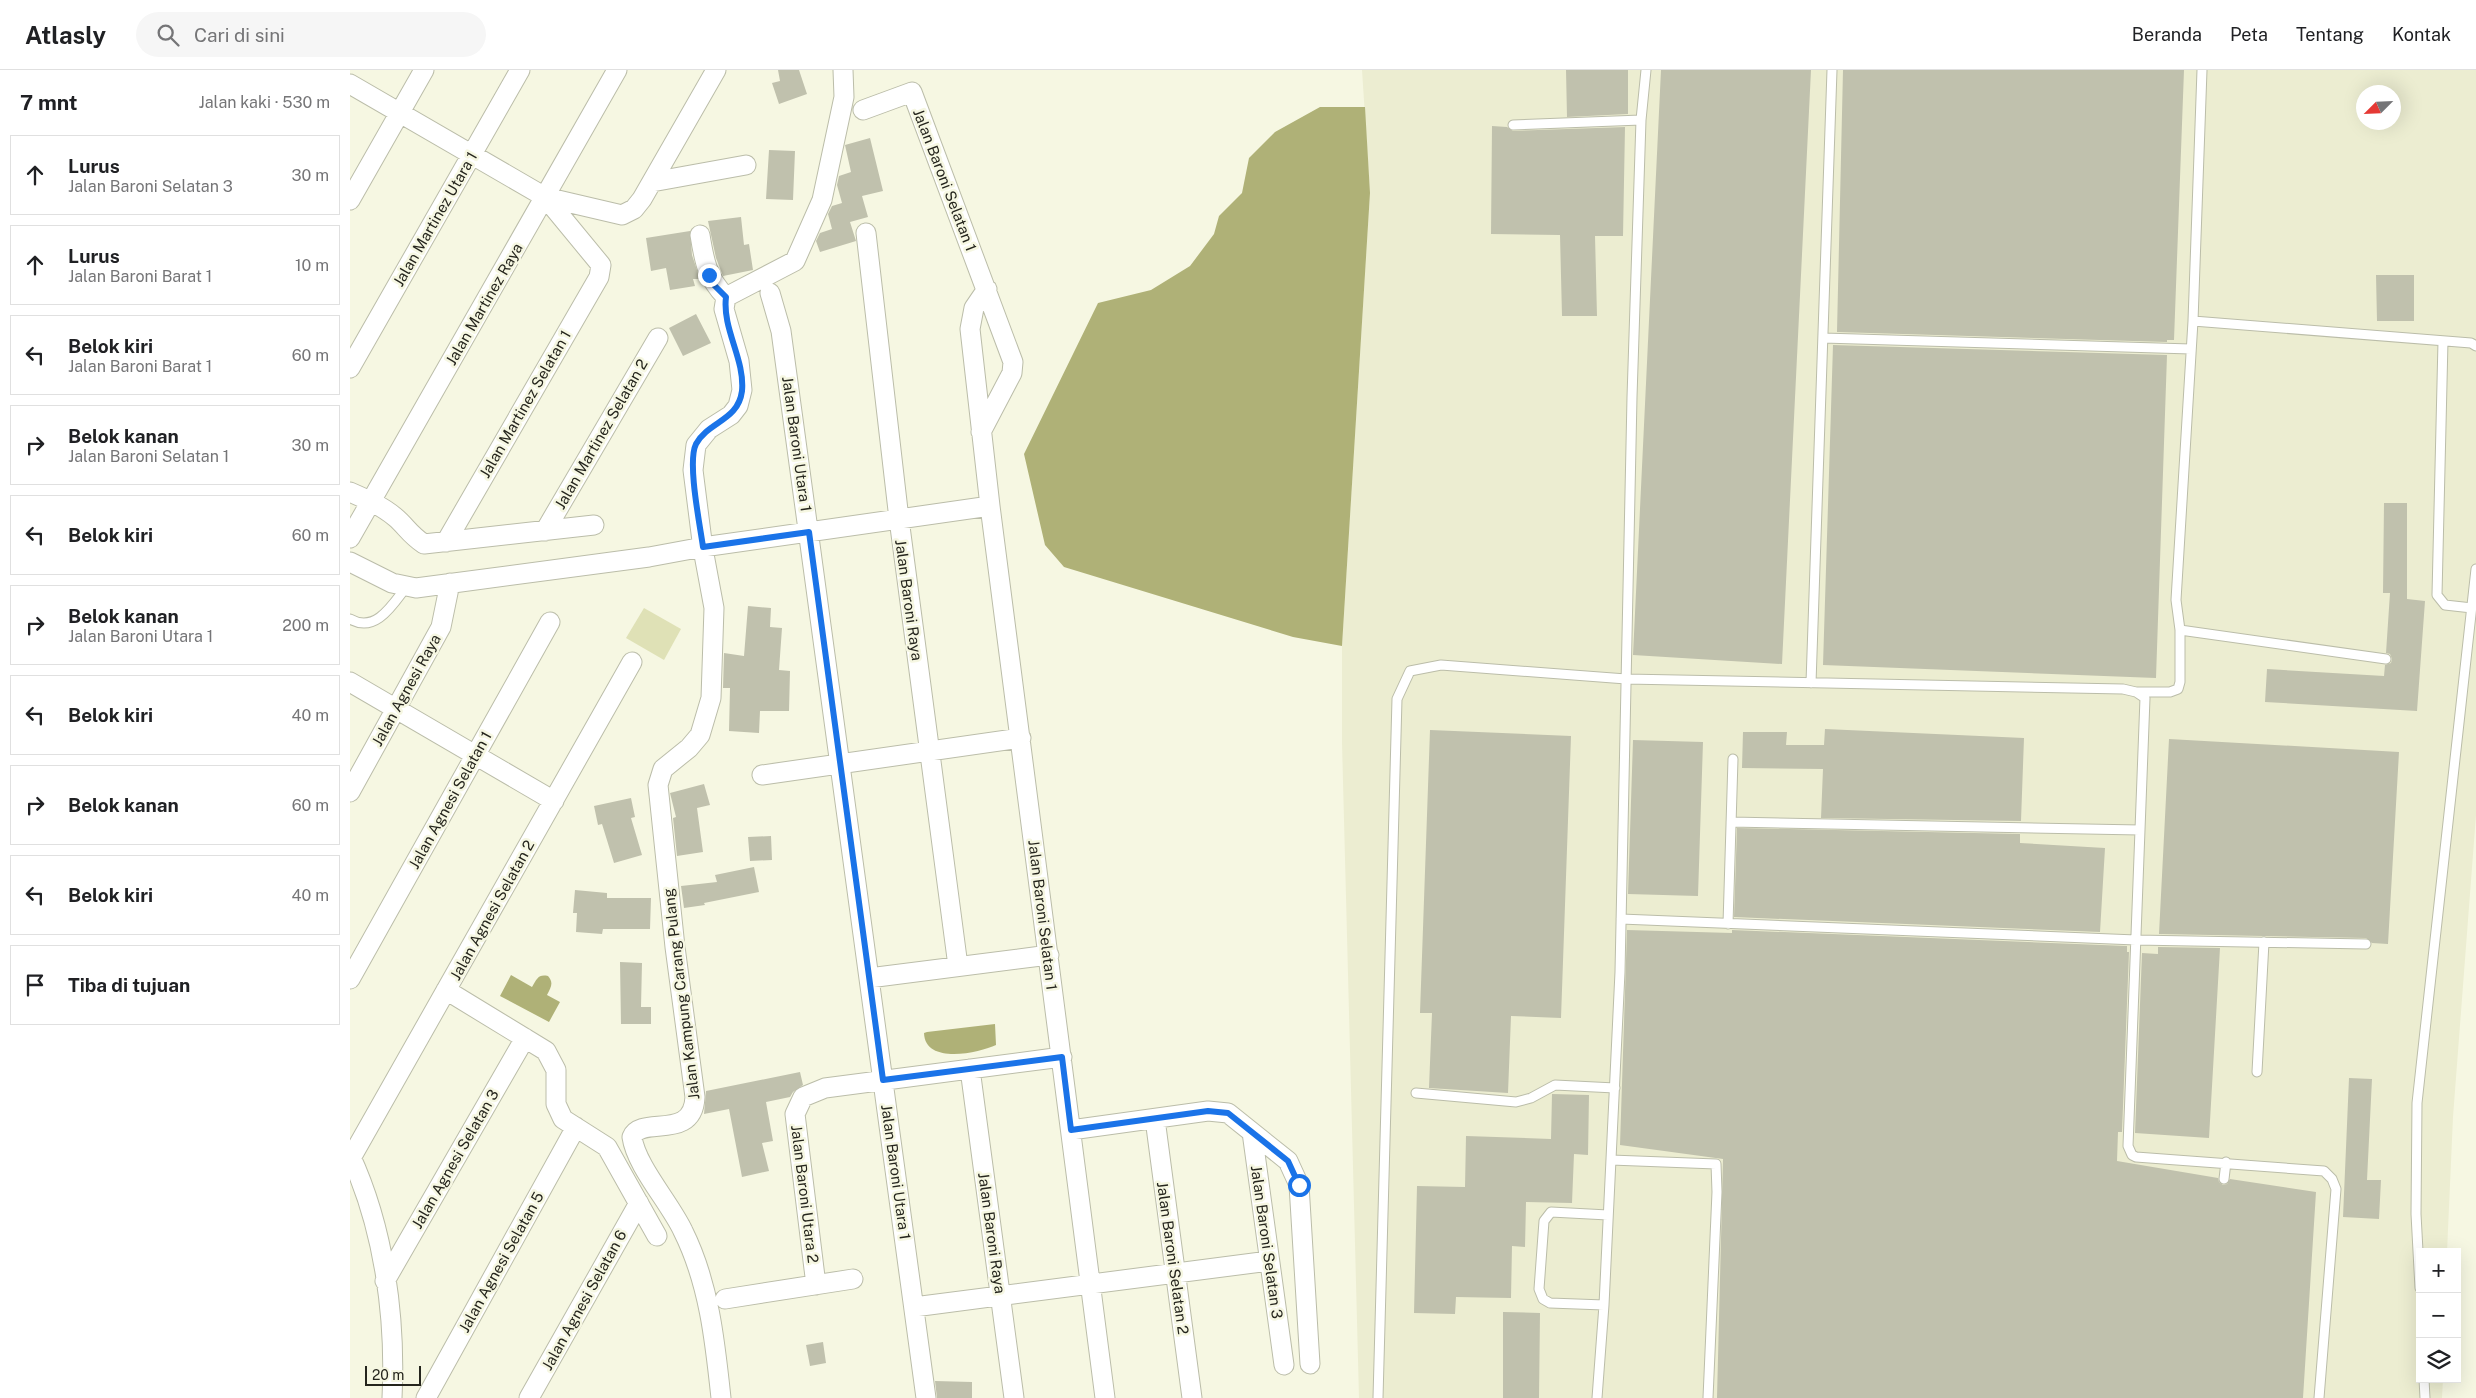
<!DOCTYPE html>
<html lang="id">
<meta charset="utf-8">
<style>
:root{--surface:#fff;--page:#f6f6f6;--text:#202124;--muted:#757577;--line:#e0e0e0}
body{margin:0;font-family:"Public Sans",sans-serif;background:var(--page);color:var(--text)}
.controls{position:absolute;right:15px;bottom:15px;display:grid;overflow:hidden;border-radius:0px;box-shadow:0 5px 20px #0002}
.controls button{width:45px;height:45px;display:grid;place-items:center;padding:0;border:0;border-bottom:1px solid var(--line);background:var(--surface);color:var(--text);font:25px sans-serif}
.compass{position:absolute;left:2006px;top:15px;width:45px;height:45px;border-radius:50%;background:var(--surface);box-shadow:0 5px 20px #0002;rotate:246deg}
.scale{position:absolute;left:15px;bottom:12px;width:56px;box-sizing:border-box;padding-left:5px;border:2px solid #25251d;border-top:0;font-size:14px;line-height:18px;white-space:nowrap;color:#25251d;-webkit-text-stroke:4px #f6f7e2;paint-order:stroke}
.stop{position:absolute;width:15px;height:15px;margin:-11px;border:4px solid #1a73e8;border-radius:50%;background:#fff}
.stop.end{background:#1a73e8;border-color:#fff;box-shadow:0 1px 5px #0008}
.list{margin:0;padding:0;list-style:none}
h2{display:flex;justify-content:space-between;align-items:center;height:65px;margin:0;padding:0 20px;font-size:21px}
h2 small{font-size:16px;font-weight:400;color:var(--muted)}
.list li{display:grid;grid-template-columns:32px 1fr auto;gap:15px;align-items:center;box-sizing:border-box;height:80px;margin:0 10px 10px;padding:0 10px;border:1px solid var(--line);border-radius:0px}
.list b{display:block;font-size:19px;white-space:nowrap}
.list p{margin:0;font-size:16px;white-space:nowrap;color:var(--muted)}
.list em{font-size:16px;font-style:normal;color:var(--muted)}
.icon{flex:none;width:28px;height:28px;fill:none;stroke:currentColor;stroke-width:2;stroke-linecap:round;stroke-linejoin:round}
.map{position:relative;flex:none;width:2126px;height:1328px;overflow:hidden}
header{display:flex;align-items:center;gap:30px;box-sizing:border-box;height:70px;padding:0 25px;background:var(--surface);border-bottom:1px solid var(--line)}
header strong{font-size:24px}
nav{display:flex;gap:28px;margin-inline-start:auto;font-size:18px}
.search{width:350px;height:45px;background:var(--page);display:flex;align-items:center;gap:12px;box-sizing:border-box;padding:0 18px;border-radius:28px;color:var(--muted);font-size:19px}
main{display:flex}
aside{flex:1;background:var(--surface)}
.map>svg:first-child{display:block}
</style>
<header>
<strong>Atlasly</strong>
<div class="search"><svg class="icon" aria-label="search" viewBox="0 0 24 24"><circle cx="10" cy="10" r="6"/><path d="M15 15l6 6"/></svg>Cari di sini</div>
<nav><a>Beranda</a><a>Peta</a><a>Tentang</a><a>Kontak</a></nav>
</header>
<main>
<aside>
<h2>7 mnt<small>Jalan kaki · 530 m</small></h2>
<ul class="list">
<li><svg class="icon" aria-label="ahead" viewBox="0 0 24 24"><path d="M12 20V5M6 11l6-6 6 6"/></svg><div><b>Lurus</b><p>Jalan Baroni Selatan 3</p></div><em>30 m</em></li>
<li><svg class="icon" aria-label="ahead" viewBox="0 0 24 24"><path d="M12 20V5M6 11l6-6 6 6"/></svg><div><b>Lurus</b><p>Jalan Baroni Barat 1</p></div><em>10 m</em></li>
<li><svg class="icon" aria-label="left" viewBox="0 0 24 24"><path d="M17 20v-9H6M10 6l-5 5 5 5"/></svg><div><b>Belok kiri</b><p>Jalan Baroni Barat 1</p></div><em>60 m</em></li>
<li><svg class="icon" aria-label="right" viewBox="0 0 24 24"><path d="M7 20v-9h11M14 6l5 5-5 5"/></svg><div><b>Belok kanan</b><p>Jalan Baroni Selatan 1</p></div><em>30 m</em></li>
<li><svg class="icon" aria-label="left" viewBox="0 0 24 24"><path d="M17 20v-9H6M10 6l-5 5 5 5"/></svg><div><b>Belok kiri</b></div><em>60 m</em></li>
<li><svg class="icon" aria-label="right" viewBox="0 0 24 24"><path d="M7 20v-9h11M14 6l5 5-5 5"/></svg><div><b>Belok kanan</b><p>Jalan Baroni Utara 1</p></div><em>200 m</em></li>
<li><svg class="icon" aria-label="left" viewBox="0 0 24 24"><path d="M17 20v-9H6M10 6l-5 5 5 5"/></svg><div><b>Belok kiri</b></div><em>40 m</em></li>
<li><svg class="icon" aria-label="right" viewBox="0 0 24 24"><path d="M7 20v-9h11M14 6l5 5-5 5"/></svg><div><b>Belok kanan</b></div><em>60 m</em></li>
<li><svg class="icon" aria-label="left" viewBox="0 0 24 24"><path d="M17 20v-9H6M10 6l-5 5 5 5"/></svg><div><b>Belok kiri</b></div><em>40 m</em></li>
<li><svg class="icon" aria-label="arrive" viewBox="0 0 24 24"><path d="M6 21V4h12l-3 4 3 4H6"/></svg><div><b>Tiba di tujuan</b></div></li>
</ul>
</aside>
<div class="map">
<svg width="2126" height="1328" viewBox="0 0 2126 1328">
<rect width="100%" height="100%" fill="#f6f7e2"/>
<path fill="#ecedd1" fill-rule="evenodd" d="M1012,0H2126V745L2103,1047L2097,1182H2070V1309H2093L2092,1328H1009L992,673V576L1020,123ZM2014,22H2044V52H2014Z"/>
<path fill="#dfe1b6" d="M294,538L331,559L314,590L276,568Z"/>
<path fill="#afb177" d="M970,37H1015L1020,123L992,576L943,567L714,497L695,475L674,384L748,233L801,220L840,196L864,164L869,146L892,123L899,88L925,62Z
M161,905L182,917C187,909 188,904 198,906C204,913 201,917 197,925L210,932L199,952L150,926Z
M645,954L646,975C629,983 575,995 574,963L577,962Z"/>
<path fill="#c0c1ad" d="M428,0H449L457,24L429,34L422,13L430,11Z
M1216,0H1278V44L1217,47Z
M1311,0H1461L1432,594L1283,585Z
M1493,0H1834L1824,270H1817V272L1487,262Z
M1142,56L1157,57L1163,61L1275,57L1273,166H1245L1247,246H1212L1210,165L1141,164Z
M520,68L533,121L512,126L518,147L500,152L506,171L470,182L466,171L470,163L482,159L478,144L482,136L492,133L487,115L489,106L501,102L495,75Z
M419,80L445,81L443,130L416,129Z
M391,147L394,175L399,174L403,200L373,206L366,188L358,151Z
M340,161L342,185L350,209H343L345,216L320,220L316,198L301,201L296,168Z
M2026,205H2064V251H2027Z
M346,244L361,273L333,286L319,258Z
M1483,275L1817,285L1806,608L1473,595Z
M2034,433H2057V529L2075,531L2067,641L1915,632L1917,599L2034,606L2035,595L2041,593L2042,589L2040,584L2036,583L2040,523H2033Z
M398,536L421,538L420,557L432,558L429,600L440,601L439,641H410L409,663L379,661L380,618H373L374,583L394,586Z
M1475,659L1674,668L1671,751L1471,748L1473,699L1392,698L1393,662H1437L1436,675H1474Z
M1080,660L1221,666L1211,948L1161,946L1158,1023L1079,1018L1082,943H1070Z
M1819,669L2049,682L2038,874L2022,873L2016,868L1809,864Z
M1283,670L1353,672L1348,826L1278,824Z
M354,714L360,735L347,738L353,782L327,786L323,748L326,747L320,723Z
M281,728L285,747L281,748L292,785L264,793L252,754L248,755L244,736Z
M1387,758L1670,764V773L1755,778L1750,862L1384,847Z
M421,766L422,790L400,791L398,767Z
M404,797L409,822L354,833L355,835L334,838L331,816L367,812L365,805Z
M225,820L257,823V828H301L300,859H253L252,864L226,862L227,843H223Z
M1277,860L1382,863V860L1777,876V882H1779L1772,1062H1768L1767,1091L1868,1108L1869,1112L1873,1115L1877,1114L1880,1109L1966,1122L1953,1328H1367L1373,1089L1270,1075Z
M1808,877L1870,878L1859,1068L1785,1063L1792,883L1808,884Z
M270,892L292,893L291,937H301V954H271Z
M450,1002L453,1015L443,1022L440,1027L416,1032L423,1071L412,1073L419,1101L392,1107L379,1039L354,1044L356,1021Z
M1999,1008L2022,1009L2017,1110H2031L2029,1149L1993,1147Z
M1202,1024L1239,1025L1238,1085L1224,1084L1222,1133L1176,1132L1175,1177L1162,1176L1161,1228L1106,1227L1105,1244L1064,1243L1067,1116L1115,1117L1116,1066L1201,1069Z
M1153,1242L1190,1243L1189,1328H1153Z
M473,1272L476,1293L460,1296L456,1275Z
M585,1311L622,1312V1328H587Z"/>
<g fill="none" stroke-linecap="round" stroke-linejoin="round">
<g stroke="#bbbda9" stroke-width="11">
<path id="lane" d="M1852,0L1843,251L2121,273L2126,276
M1163,55L1291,50
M1843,251L1826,530L1830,560L2036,589
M1473,268L1841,279
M2093,271L2087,525L2095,535L2122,538
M0,549C26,564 43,534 57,516
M1461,613L1482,0
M1786,622H1820L1828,619L1830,612V560
M1381,752L1790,760
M1271,849L1786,870L2016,874
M1378,854L1383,689
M1907,1002L1914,872
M1066,1023L1166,1032L1181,1028L1205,1015L1265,1018
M1261,1090L1366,1094L1367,1122L1358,1328
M1874,1109L1876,1092
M2070,1218L2066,1144L2067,1033L2126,499
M1254,1235L1200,1233L1193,1229L1189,1219L1194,1151L1201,1142L1258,1145
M2074,1309L2075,1328
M1028,1328L1047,629L1060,601L1091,595L1276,609L1773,619L1786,622L1795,628L1778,1076L1782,1085L1786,1087L1974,1101L1982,1109L1986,1119L1969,1328
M1247,1328L1254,1235L1270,902L1282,327L1291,50L1296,0"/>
</g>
<g stroke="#bbbda9" stroke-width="21">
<path id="street" d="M0,14L195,127L272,145L284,139L292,129L366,0
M513,40L562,22L663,292L662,303L631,362
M302,112L396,95
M0,130L74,0
M516,163L549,449L608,896
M350,165C354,190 357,208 376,227
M637,219L624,238L620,259L640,436L755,1328
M420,223L431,261L576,1328
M0,298L170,0
M0,422C16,429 32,436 45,447C56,456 59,464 74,474L244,455
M195,461L308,268
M0,468L267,0
M96,472L249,207L251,195L195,127
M0,492L42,513L66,518L299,487L353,477L640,436
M0,612L204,731
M412,705L671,668
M0,722L91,557L100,513
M519,908L699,885
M0,909L200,552
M96,920L196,981L206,1000V1034L213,1049L257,1077L307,1166
M620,999L664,1328
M805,1049L842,1328
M721,1060L858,1041L878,1043L938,1091L949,1115L960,1294
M902,1062L934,1295
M0,1085C34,1158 46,1247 42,1328
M1,1088L282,592
M35,1211L175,968
M466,1215L445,1044L453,1027L475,1018L712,987
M375,1229L503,1209
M564,1237L919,1191
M76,1328L226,1057
M179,1328L289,1133
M371,1328C365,1271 359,1213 333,1161C320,1133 286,1096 282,1067C291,1045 343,1072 345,1027L325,877L308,715L313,699L339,678L350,665L361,628L364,538L353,479L343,400L346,375L359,359L381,345L388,336L392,320L389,291L374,239L376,227L445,191L472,130L494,27L493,0"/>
</g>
<use href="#lane" stroke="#fff" stroke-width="9"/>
<use href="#street" stroke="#fff" stroke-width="19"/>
</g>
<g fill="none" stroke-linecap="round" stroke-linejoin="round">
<path stroke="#1a73e8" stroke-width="6" d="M359,205L364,215L376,227C372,259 395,289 392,321C388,351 359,351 346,374C337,392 350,455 353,477L459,462L533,1010L712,987L721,1060L858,1041L878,1043L938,1091L949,1115"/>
</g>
<g text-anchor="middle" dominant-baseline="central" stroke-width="5" stroke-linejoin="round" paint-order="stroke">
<g font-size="15" fill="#25251d" stroke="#f6f7e2">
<text transform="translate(595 110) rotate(69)">Jalan Baroni Selatan 1</text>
<text transform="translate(85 149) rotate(-60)">Jalan Martinez Utara 1</text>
<text transform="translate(134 234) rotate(-60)">Jalan Martinez Raya</text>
<text transform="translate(175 334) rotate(-60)">Jalan Martinez Selatan 1</text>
<text transform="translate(251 364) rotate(-60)">Jalan Martinez Selatan 2</text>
<text transform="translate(447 374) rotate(82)">Jalan Baroni Utara 1</text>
<text transform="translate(559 530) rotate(82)">Jalan Baroni Raya</text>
<text transform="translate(56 620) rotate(-61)">Jalan Agnesi Raya</text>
<text transform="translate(100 730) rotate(-61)">Jalan Agnesi Selatan 1</text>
<text transform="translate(142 840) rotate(-61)">Jalan Agnesi Selatan 2</text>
<text transform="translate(693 845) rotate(83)">Jalan Baroni Selatan 1</text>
<text transform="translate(331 924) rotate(-97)">Jalan Kampung Carang Pulang</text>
<text transform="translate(105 1089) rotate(-60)">Jalan Agnesi Selatan 3</text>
<text transform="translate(546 1102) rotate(82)">Jalan Baroni Utara 1</text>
<text transform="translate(455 1124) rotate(83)">Jalan Baroni Utara 2</text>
<text transform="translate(642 1163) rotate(82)">Jalan Baroni Raya</text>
<text transform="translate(917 1172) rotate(82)">Jalan Baroni Selatan 3</text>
<text transform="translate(823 1188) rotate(82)">Jalan Baroni Selatan 2</text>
<text transform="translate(151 1192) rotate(-61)">Jalan Agnesi Selatan 5</text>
<text transform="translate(234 1230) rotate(-61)">Jalan Agnesi Selatan 6</text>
</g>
</g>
</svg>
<div class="controls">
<button>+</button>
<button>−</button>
<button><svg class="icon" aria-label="layers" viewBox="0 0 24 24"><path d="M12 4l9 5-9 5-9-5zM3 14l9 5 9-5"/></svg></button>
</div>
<svg class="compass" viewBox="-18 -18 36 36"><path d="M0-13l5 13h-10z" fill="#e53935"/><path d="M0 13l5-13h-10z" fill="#757577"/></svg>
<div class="scale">20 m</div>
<div class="stop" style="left:949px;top:1115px"></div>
<div class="stop end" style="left:359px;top:205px"></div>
</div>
</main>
